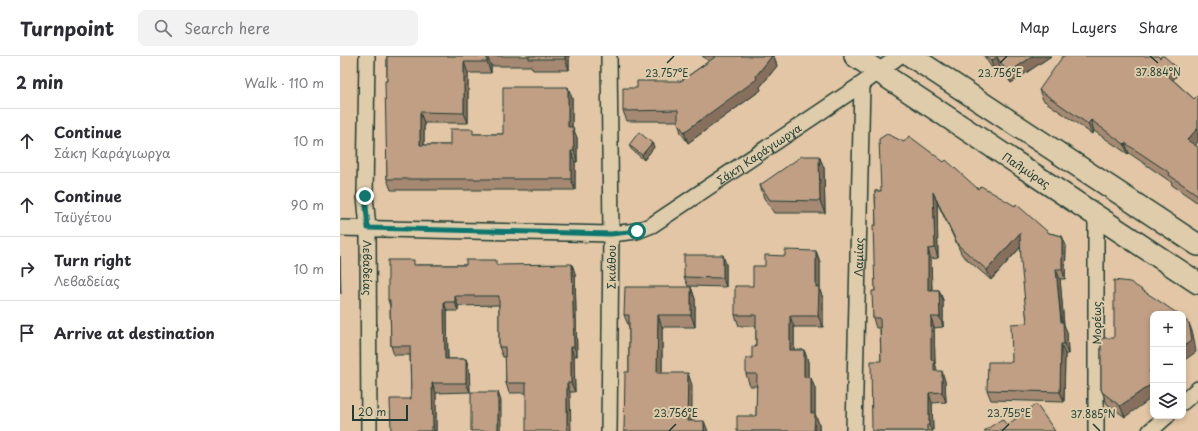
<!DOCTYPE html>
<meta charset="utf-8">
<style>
:root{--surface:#fff;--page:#f2f2f3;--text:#2b2b33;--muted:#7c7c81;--line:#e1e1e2}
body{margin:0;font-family:"Playpen Sans",sans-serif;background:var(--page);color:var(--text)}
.controls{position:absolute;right:12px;bottom:12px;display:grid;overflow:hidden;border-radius:8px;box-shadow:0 2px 6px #0003}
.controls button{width:36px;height:36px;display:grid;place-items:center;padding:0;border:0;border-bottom:1px solid var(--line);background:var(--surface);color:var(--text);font:20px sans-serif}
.scale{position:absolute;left:12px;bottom:10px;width:56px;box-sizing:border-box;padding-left:4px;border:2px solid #1f3d34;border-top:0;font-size:11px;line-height:14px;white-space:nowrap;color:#1f3d34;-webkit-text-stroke:3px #dfccaa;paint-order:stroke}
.stop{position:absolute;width:12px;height:12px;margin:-9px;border:3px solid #0f766e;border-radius:50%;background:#fff}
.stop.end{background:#0f766e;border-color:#fff;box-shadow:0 1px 4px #0008}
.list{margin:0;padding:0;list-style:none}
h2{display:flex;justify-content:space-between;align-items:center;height:52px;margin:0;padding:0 16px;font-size:17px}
h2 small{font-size:13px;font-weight:400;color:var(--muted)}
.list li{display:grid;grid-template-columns:26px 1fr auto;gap:12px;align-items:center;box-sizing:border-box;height:64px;padding:0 16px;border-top:1px solid var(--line)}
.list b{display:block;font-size:15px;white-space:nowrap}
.list p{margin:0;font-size:13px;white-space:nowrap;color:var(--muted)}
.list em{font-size:13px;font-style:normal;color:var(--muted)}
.icon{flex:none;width:22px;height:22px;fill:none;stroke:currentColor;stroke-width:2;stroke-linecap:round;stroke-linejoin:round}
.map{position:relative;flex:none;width:858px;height:375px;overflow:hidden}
header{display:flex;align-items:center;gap:24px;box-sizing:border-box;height:56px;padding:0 20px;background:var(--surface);border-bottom:1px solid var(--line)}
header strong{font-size:19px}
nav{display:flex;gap:22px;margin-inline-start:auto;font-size:14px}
.search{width:280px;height:36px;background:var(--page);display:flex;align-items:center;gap:10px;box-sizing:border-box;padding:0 14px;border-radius:8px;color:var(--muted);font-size:15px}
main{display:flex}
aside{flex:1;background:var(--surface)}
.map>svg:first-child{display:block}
</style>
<header>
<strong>Turnpoint</strong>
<div class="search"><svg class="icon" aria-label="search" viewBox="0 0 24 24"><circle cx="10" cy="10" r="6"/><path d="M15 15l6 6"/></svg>Search here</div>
<nav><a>Map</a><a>Layers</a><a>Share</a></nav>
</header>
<main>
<aside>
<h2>2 min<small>Walk · 110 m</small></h2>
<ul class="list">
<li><svg class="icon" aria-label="ahead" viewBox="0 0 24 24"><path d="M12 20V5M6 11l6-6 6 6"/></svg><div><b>Continue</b><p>Σάκη Καράγιωργα</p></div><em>10 m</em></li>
<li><svg class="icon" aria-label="ahead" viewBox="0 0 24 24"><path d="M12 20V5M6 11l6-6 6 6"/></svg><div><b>Continue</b><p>Ταϋγέτου</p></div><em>90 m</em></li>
<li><svg class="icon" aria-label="right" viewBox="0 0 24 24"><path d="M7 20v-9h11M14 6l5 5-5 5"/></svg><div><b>Turn right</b><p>Λεβαδείας</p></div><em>10 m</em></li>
<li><svg class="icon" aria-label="arrive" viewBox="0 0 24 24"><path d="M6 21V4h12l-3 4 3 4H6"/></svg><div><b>Arrive at destination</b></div></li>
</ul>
</aside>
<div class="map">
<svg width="858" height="375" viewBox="0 0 858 375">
<rect width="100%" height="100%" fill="#e2c6a5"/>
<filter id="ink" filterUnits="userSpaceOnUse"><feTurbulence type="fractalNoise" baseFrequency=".025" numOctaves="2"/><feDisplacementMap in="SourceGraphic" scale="8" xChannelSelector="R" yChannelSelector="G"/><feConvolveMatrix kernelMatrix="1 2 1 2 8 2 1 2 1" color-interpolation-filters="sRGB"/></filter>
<g filter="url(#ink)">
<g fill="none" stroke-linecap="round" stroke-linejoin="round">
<g stroke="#1f3d34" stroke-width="18">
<g id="minor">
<path id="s1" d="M27,0L25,140L28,172L29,375"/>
<path id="s2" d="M0,172L271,178L297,175L312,169L522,28L559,0"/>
<path d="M843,346L858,333"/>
<path id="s3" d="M269,375L271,178L269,0"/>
<path id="s4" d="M514,375L522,28"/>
<path d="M756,375V160"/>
<path d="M810,375L827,360"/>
</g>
</g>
<g stroke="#1f3d34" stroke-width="24">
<g id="secondary">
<path id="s5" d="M515,0L858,227"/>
<path d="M571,0L858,189"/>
</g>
</g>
<use href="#minor" stroke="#dfccaa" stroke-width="15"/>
<use href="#secondary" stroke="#dfccaa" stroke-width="21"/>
</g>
<path fill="#a58972" stroke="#1f3d34" d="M47,0H229V14H193L191,10H151V17H128V67H84V89H110L135,78H163L232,42V71L237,82V106H235V134H51L47,123Z
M362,0H434L437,10L420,31L421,34L348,87L341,77L338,65H287L283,55L297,32L341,25L369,5Z
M644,0H711L671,27L660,11L654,15Z
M837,19L833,24L854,43L858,41V86L855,89L858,91V147L832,129L831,126L789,97L788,98L754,75L752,78L703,44L699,34Z
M312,87L314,91L304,104L291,93L289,89Z
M479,100L484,112L485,157H434L424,142L420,129Z
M638,133L709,177L722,180L726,190L725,223H720L724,269L727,276L728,298H725L724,346L651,344L647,334L672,306L687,267L681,191L651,224L622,199L597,146L598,202L591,203L592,234H599L603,244V271L594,272L595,307L597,315L605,325L606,346L592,347L593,375H532L541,305L540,272H536L533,262L535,235L536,169L535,135Z
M476,195L480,206V235L483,242V271H454V294H464L468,305V321L471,322L475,333V358L479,368V375H397L416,360L417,330H410L406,318L416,291V270H399L395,259L425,210L445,200Z
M386,208V231L348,230L344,221Z
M76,209H158L235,217L237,300H234L235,336L169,337L166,327V301H163L159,291V249L118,250V255H107L108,303H126L129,313L130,336L96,337V375H51L71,343L70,299H54L51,290L50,250L48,244Z
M351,231L355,243V271H322V317L352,329L284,375L289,316V271L284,259Z
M761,282L785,361L767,348L761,333Z"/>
<path fill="#866f5d" stroke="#1f3d34" d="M147,0L151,10V17L147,6Z
M225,0H229V14L225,3Z
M432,0H434L437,10L420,31L421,34L348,87L344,76L416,20Z
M693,0H711L671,27L668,17Z
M657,1L660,11L654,15L651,5Z
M124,6L128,17V67L124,57Z
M834,9L837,19L830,28L826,18Z
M228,31L232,42V82L228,71Z
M80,56L84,67V100L80,89Z
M751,64L754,75L752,78L748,68Z
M233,71L237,82V106L234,95Z
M858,72V86L851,94L847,84Z
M312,87L314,91L304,104L302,99Z
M785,87L789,97L788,98L784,88Z
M231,95L235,106V134L231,123Z
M479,100L484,112L485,157L480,145Z
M593,136L597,146L598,202L595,192Z
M680,177L684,187L651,224L647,214Z
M722,180L726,190L725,223L722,213Z
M588,193L591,203L592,244L588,234Z
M476,195L480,206V235L483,242V271L478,260L476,231Z
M383,199L386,208V231L383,222Z
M0,200V201L1,238L0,236Z
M232,208L235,217L237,300L234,291Z
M716,213L720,223L724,269L727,276L728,298L724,288Z
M351,231L355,243V271L351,259Z
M599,234L603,244V271L600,261Z
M115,240L118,250V255L115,246Z
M104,246L107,255L108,313L105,303Z
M318,259L322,271V329L317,317Z
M450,260L454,271V305L450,294Z
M591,261L594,272L595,307L597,314L598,325L594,315L591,304Z
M849,267L853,278L856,296L843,305V291Z
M721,288L725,298L724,346L720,336Z
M231,291L234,300L235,336L231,327Z
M464,294L468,305V332L464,321Z
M126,303L129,313L130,336L126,327Z
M813,312V326L809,315Z
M602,315L605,325L606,346L602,336Z
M348,317L352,329V375L347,365Z
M471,322L475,333V358L479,368V375H474L471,357Z
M92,327L96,337V375H94L93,371Z
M227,327L230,336L231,375H227Z
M813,327V341L785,361L780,350Z
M158,336L161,345V375H158Z
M589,337L592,347L593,375H592L589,369Z
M364,365L368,375H364Z"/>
<path fill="#c09f85" stroke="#1f3d34" d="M47,0H147V6H124V57L80,56V89H110V73H133V78H163V31H228V71H233L234,95H231V123H47L45,25H47Z
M189,0H225V3H189Z
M373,0H432L416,20L417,23L344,76L338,67V54L283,55V32H297V25H341L375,1Z
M647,0H693L668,17L657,1L651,5Z
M723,0H818L820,2L821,0H824L834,9L826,18L854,43L857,40L858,41V72L847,84L858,91V141H857L858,139L829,119L830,117L785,87L784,88L751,64L748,68L699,34Z
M299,76L312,87L302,99L289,89Z
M547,78L564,86L569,80L604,106L606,104L638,133L641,130L675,150L676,148L709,177L722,180V213H716L721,266H723L724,288H721L720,336L647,334L648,306H672L671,268L687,267L681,206L680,177L647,214L618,189L593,136L595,192L588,193V234H599L600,261H591V304H594V315H602V336L589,337V369H587V375H532L531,305H541L540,262H533L532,235H535L533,169H536L535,135H541L539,83Z
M462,100H479L480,145L430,144L420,129Z
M445,194L476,195V231H479L478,260H450V294H464V321L471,322V357H475L474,375H397V360H416L417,318H406V302H412V291H416V259H395V230H413V210H425V199L445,200Z
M344,199H383V222L344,221Z
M48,204H74V209H126V204H156V209L232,208L234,291H231V327H227V375H186V327H166L165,291H159V240H115V246H104L105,303H126V327H92L93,371H91V375H51L50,343H71L70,290H51L50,244H48Z
M774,224L790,226L822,247L838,258H813V312L809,315L813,322V327L780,350L762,336L761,333V282H774Z
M285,231H351V259H318L317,317H348L347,365H364V375H284L285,316H289V259H284Z
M843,262L849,267L852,284L843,291Z
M131,336H158V375H131Z
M696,348L715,375H644L662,363L667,369Z"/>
</g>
<g fill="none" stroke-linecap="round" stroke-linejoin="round" filter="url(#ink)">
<path stroke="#0f766e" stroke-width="5" d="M25,140L28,172L271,178L297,175"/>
</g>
<path fill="none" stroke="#1f3d34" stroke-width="1.5" d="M810,0L818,7M327,7L334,0M660,7L667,0M753,368L760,375M329,375L336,368M662,375L669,368"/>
<g text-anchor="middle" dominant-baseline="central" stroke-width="4" stroke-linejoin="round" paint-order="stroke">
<g font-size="11" fill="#1f3d34" stroke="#dfccaa">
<text stroke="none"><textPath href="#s2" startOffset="442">Σάκη Καράγιωργα</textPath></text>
<text stroke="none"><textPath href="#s5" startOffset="206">Παλμύρας</textPath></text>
<text stroke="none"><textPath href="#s4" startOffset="174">Λαμίας</textPath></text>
<text stroke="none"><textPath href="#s1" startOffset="212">Λεβαδείας</textPath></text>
<text stroke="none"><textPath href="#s3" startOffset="164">Σκιάθου</textPath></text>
<text transform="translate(756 267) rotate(-90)">Μορέως</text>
</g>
</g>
<g font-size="10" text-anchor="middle" fill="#1f3d34" stroke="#dfccaa" stroke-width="4" stroke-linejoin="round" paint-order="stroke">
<text x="818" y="20">37.884°N</text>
<text x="327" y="21">23.757°E</text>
<text x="660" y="21">23.756°E</text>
<text x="336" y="361">23.756°E</text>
<text x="669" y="361">23.755°E</text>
<text x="753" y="362">37.885°N</text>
</g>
</svg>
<div class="controls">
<button>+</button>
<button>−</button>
<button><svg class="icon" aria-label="layers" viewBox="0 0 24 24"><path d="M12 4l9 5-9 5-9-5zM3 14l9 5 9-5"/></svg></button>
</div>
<div class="scale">20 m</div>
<div class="stop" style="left:297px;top:175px"></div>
<div class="stop end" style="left:25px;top:140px"></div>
</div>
</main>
